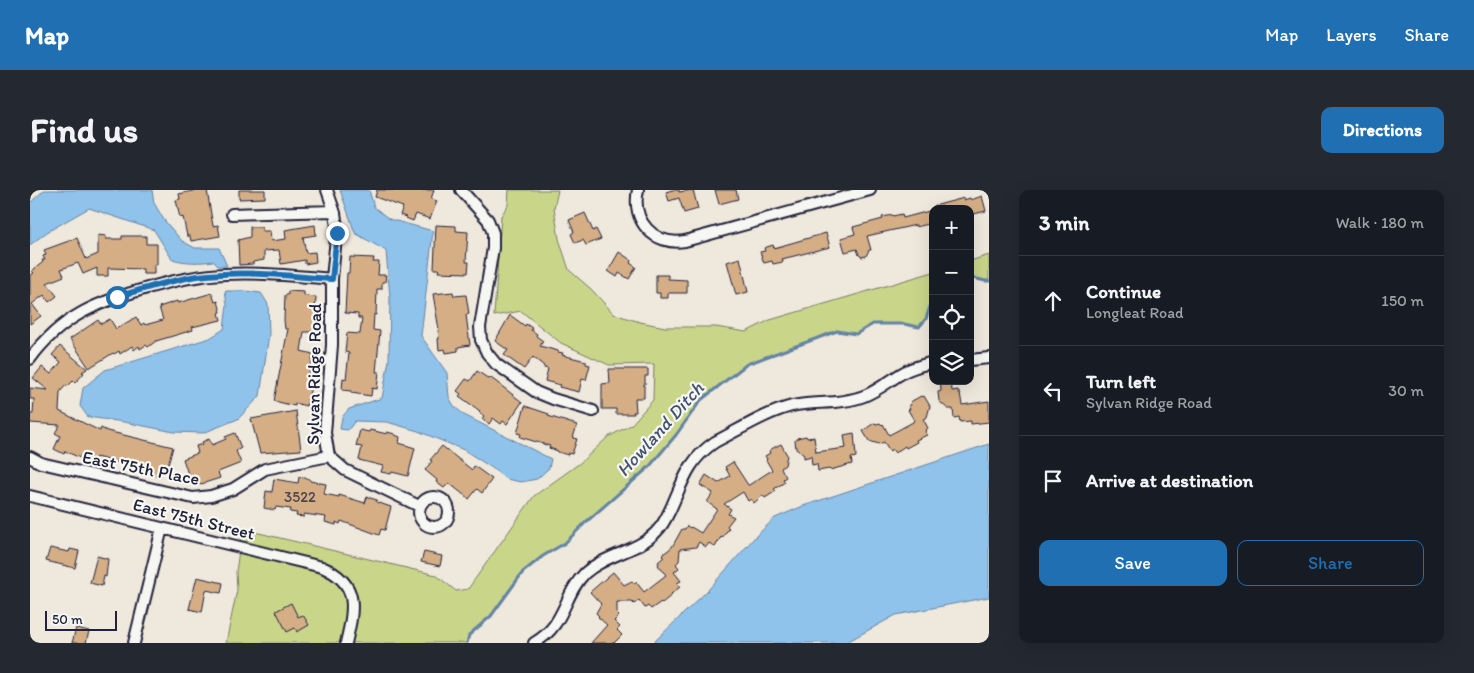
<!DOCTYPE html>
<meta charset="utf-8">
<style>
:root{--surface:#171b24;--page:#242831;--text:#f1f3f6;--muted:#9ea1a6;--line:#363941;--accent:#1f6fb2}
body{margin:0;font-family:Itim,sans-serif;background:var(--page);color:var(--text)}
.controls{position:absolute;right:15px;top:15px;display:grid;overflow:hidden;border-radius:10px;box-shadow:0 5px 20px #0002}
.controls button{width:45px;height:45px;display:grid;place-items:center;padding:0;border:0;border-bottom:1px solid var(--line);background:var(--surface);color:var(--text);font:25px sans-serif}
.scale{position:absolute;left:15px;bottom:12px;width:72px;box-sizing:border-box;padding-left:5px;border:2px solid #22223b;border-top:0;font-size:14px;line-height:18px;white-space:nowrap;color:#22223b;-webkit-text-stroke:4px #f6f6f2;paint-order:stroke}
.stop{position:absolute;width:15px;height:15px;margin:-11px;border:4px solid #1f6fb2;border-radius:50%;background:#fff}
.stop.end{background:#1f6fb2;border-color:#fff;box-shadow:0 1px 5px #0008}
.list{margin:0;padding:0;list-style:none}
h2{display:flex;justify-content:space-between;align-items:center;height:65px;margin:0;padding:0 20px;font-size:21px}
h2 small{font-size:16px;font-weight:400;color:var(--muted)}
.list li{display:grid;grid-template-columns:32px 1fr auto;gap:15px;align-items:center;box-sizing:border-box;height:90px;padding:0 20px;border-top:1px solid var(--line)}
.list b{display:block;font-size:19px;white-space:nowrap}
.list p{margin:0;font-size:16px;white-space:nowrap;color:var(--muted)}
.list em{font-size:16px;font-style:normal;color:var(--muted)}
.actions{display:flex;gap:10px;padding:15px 20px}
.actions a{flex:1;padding:11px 0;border:1px solid var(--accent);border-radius:10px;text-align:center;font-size:18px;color:var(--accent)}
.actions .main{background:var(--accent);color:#fff}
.icon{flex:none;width:28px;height:28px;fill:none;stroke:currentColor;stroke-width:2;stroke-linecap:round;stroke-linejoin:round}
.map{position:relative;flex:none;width:959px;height:453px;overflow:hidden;border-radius:10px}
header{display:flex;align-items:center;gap:30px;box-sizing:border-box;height:70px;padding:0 25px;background:var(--accent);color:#fff}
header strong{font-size:24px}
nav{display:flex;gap:28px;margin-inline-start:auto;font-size:18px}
.intro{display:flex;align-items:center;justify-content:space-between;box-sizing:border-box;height:120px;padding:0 30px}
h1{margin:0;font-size:35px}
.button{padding:12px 22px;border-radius:10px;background:var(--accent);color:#fff;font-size:18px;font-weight:700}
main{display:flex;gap:30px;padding:0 30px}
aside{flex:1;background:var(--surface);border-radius:10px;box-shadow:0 5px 20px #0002}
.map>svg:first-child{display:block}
</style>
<header>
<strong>Map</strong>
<nav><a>Map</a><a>Layers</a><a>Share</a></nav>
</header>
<div class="intro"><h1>Find us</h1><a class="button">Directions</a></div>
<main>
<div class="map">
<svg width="959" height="453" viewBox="0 0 959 453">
<rect width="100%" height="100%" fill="#efe8dc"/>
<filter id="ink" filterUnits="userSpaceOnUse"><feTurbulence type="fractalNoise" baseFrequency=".02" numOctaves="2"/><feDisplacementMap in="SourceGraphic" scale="10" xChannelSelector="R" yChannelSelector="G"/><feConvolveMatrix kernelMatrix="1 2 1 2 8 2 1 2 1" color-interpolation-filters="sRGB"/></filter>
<g filter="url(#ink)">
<path fill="#c9d68a" stroke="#767c62" d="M479,0H528L524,18L529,49L539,80L561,99L584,124L610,132L635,137H686L716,142L740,130L903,82C903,102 903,121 889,137L874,134H843L826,144L807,141L717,174L671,210L646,245L619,277L556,332L535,353L513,366L493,382L461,426L439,445L437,453H196L207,400L206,382L212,339L406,385L426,401L438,399L504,306L550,273L578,247L601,235L623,210L624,174L579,175L531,153L491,121L464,126L471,26L478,15Z
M959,65V91C952,92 947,87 940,89V71Z"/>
<path fill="#8fc3ec" stroke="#6383a5" d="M14,0H122L124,13L134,30L152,51L165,58H189L197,76H188L183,71C169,73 156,73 142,69L124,40L59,18L17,42L0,55V13Z
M310,0H339L344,17L359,29L403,41L391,146L417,183L419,207L424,216L434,225L521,269L519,278L507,289L491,292L476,289L462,278L434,260L388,241L357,232L325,231L318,240L310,239L312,227L319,219L352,208L359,170L360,107L356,61L325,43Z
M195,101H215L231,103L238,114L239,144L230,206L208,229L173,243L144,242L94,232L58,227L50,216L53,198L75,180L180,148L194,139L197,115Z
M959,254V407L866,425L815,453H623L679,399L725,347L745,328L773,316Z"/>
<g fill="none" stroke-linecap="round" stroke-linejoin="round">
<path stroke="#6383a5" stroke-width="3" d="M940,89C947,87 952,92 959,91
M437,453L439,445L461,426L493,382L513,366L535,353L556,332L619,277L646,245L671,210L717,174L807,141L826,144L843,134H874L889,137L896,129L903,107"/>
</g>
<path fill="#d5ae86" stroke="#22223b" d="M167,0H177L183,36L188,35L190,46L161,51L160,46H157L153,27L150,28L146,10L150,9L149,4Z
M209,0H235V8L209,9Z
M347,0H404L401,9L407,11L400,29L386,24L383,31L376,28V27L370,25L373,17L345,7Z
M642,0H649V2L663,0L668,19L654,23L649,8L639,11L636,2Z
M685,0H706L708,9L689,14Z
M952,6L956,21L940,25V19H904V16L934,8V10L940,8L941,10Z
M903,20V33L886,37V35L837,46L841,60H839L836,66L832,67L829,65L827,59L815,62L811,48L825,44L823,37L853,29L852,27L863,25V26L872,24L873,28Z
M555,23L563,41L566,39L571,49L556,55L553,50L545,53L541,44L544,42L539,30Z
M285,35L286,45L273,47L276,63L285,62L286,72L275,74V70L251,74L249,60L234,61V70L223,72V74L209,75L208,50L220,47V37H232V41H240L241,51L256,49L255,40Z
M406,35L426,36V41L438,42L436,72H439L438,83L408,82L409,79H404Z
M796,43L800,57L752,69L753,72L743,74L742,71L734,73L730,62L735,61L734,58L743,55L744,58Z
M68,45L76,46V49H92V46H116V54H127V75H124V84H113V79L78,78V86H67V78L53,84L48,73L31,79L34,86L17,93L27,106L19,112L14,105L2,114L11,126L0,134V85L4,83L2,81L13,72L12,70H15L13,66L16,65L14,60L47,48L56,69L68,64Z
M589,62L601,70L600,73L606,77L599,89L589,83L587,87L578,81Z
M320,67L344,68L343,72H349L348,85H356L355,92H352V99H347L346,125L344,124L343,140L350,141L346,182H349L347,199L342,198L341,206L321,203V201L312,200L313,188L316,189L319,163L315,162L317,143L330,144L332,128H328V124L315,123L317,83H319Z
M710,68L718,102L706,105L697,72Z
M626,85H638V89L657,90V103H638V108H630V103H626Z
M258,101L274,102V106L286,107L285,122H289L287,142H274L271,161L283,164L278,189L283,190L276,216L265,213V216L244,211L258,139H255L254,130L255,105H258Z
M423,102L424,106L436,105L439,124L436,125L440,155L428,157V161L416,163L415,159L409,160L408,149H409L408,140H409L403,104Z
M182,103L185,112L188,111L191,122L189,123L191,130L162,137L163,140L126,151L118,157L116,155L110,159L109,156L104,160L102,156L90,164L89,161L84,164L83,163L59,178L40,149L68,130L71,134L80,129L86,139L106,127L111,135L114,133L115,135L133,130L129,117L147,111L148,113Z
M480,125L495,136L496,134L502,138L501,140L507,144L506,146L513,151L510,156L528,161V162L533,163L532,165L556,171V174L560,175L556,190L552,189L549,202L529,197L530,195L515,191L518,179L514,178V176L503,167L494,179L474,165L478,160L465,151Z
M30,156L57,179L52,182L54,183L45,193L43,191L38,196L36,195L30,202L29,221L70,241L71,238L77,241L143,257L138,275L133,274L130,287L93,278L94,274L66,267L64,271L51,265L50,268L35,261L34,264L24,259L30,246L25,243L30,235L0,233V224H3L4,209H0V198L18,200L3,188L12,177L21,184L31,172L22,165Z
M579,179H618V186H615V194H614V208H605L606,222H603L604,224H586V219H572V194L580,193Z
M447,181L459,189L461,188L469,194L492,212L477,234L473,231L471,234L463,228L459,234L452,229L454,226L449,222L450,221L429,206L431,204L427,201L436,189L440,191Z
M910,191H921L922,201L928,200V203H930L932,215L959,211V232L941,234V231L930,232L929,227L924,228L923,219H918L909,211L908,202L911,201V200Z
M891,206L892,207L894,206L900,216L897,227L893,229L898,238L895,241L897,245L886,250L887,252L876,258L875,256L865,263L862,259L860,261L854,252L849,254L839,251L833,241L844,233L847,234L850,233L852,235L853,234L859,245L883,232L884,230L878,220L880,219L878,216L881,215L880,213L882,211Z
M495,216L519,224L518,226L547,235L543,248L547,249L542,264L538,263V265L528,262V261L519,258L520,256L490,247L491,244L487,243Z
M266,221L271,260L230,263L221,229Z
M330,240L339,242L340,240L357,244V242L365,244V245L370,247L369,253L385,258L378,286L362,282L361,284L351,282L353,276L329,270L332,257L326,256Z
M205,243L211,258L206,261L211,273L188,282L190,288L165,296L161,286L159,287L153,269L168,263L166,256L173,254L172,252L179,249L182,255L196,249L195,247Z
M824,243L826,267L821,268L822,274L800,280L799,279L788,281L787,274L782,275L781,266L774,268V265L766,259L765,250L767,249V248L776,246L777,248L784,247L786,262L816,258L814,245Z
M751,254L757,265L755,275L751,278L756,287L753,289L755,292L744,299L746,301L735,308L733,305L724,313L721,309L718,311L713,302L694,314L701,319L698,324L704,327L697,336L699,338L692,348L691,347L685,357L679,353L676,357L669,352L666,357L650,359L649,371L646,374L649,378L644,382L651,391L647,393L650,397L641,404L642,405L632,413L631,412L621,419L618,416L615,418L609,410L604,414L602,412H587V424L589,426L584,431L590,437L587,440L592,445L584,453H561L577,435L568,427L569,426L566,423L571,414L560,402L583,382L594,395L602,391L605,394L606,392L614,402L636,385L628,375L629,374L628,372L634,367L632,365L642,357L652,339H655L657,336L660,338L661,337L671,343L687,319L677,312L683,303L670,295L676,285L688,293L700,286L695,277L703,272L718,295H719L742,280L736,270L737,269L735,266L740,263L739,261L743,258Z
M412,256L442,280L444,276L462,289L452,303L447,299L439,309L419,293L414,298L406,292L407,290L395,280L402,271L400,270Z
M269,287L280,289V291L296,294L294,304L309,307V305L335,313L337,307L347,310L346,312L361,317L355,340L351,339L349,345L311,331L310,334L306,332V335L295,332L296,327L274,324V327L266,326L267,323L260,322L261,319L246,317L245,320L234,318L236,301L242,302L244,289L268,293Z
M20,358L39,362L40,359L49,361L45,378L16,371Z
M394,362L412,366L410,376L391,372Z
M67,366L78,369L76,387L74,386L72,396L60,393Z
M167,387L193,393L191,403L176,400L172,422L159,419Z
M261,413L268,427L273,425L279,435L267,442L265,438L257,442L246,421Z
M46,438L59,441L56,453H42Z"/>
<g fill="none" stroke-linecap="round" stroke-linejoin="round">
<g stroke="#22223b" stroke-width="14">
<path id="street" d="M297,0L305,23L307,37L302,89V155L295,243L299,266L315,280L389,316
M431,0L458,30L463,43V58L450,137L451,150L457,163L466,174L506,202L523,209L563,221
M608,0C601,31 624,56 655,51L840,0
M202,24L304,21
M0,169C31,127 65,113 114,99C141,91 167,85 195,84C231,82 266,86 302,89
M940,170L959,168
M0,267L11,273L163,308L181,306L203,299L235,279L299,266
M0,306L292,377C330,393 324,419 316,453
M389 322a15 15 0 1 1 30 0a15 15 0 1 1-30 0Z
M104,453L132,338
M504,453C536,435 533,405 555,383C576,364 608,362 627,341C634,334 637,326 641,318C653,291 659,269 685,252C709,240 735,223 762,216C785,211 811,215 834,206C849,200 860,190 874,182C883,177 893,175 903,172"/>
</g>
<use href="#street" stroke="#f6f6f2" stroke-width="10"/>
</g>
</g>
<g fill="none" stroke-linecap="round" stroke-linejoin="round" filter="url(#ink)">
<path stroke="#1f6fb2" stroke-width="6" d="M87,107C113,99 140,90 168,86C212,80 257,86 302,89L307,43"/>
</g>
<g text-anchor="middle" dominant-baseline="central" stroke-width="4.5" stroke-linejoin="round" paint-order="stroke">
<g font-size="15" fill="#4f454e">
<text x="270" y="307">3522</text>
</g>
<g font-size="18" fill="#22223b" stroke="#f6f6f2">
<text transform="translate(284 184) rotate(-89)">Sylvan Ridge Road</text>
<text transform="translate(111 278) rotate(11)">East 75th Place</text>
<text transform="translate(164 329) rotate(14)">East 75th Street</text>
</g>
<g font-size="19" font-style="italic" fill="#435270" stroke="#f6f6f2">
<text transform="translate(630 239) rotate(-48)">Howland Ditch</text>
</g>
</g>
</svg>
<div class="controls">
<button>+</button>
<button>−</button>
<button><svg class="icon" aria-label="locate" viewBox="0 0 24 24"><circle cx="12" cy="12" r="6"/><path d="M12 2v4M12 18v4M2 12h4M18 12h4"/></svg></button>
<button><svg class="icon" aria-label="layers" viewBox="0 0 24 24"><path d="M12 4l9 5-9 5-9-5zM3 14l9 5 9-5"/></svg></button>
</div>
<div class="scale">50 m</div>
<div class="stop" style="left:87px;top:107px"></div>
<div class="stop end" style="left:307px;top:43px"></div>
</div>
<aside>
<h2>3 min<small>Walk · 180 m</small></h2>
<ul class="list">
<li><svg class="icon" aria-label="ahead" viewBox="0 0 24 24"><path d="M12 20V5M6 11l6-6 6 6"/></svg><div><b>Continue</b><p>Longleat Road</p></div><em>150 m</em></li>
<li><svg class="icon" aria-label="left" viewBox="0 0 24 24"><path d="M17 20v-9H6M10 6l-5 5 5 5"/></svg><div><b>Turn left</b><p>Sylvan Ridge Road</p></div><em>30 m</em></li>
<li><svg class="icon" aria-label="arrive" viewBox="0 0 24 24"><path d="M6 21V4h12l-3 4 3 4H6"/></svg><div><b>Arrive at destination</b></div></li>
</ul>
<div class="actions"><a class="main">Save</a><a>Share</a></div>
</aside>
</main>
